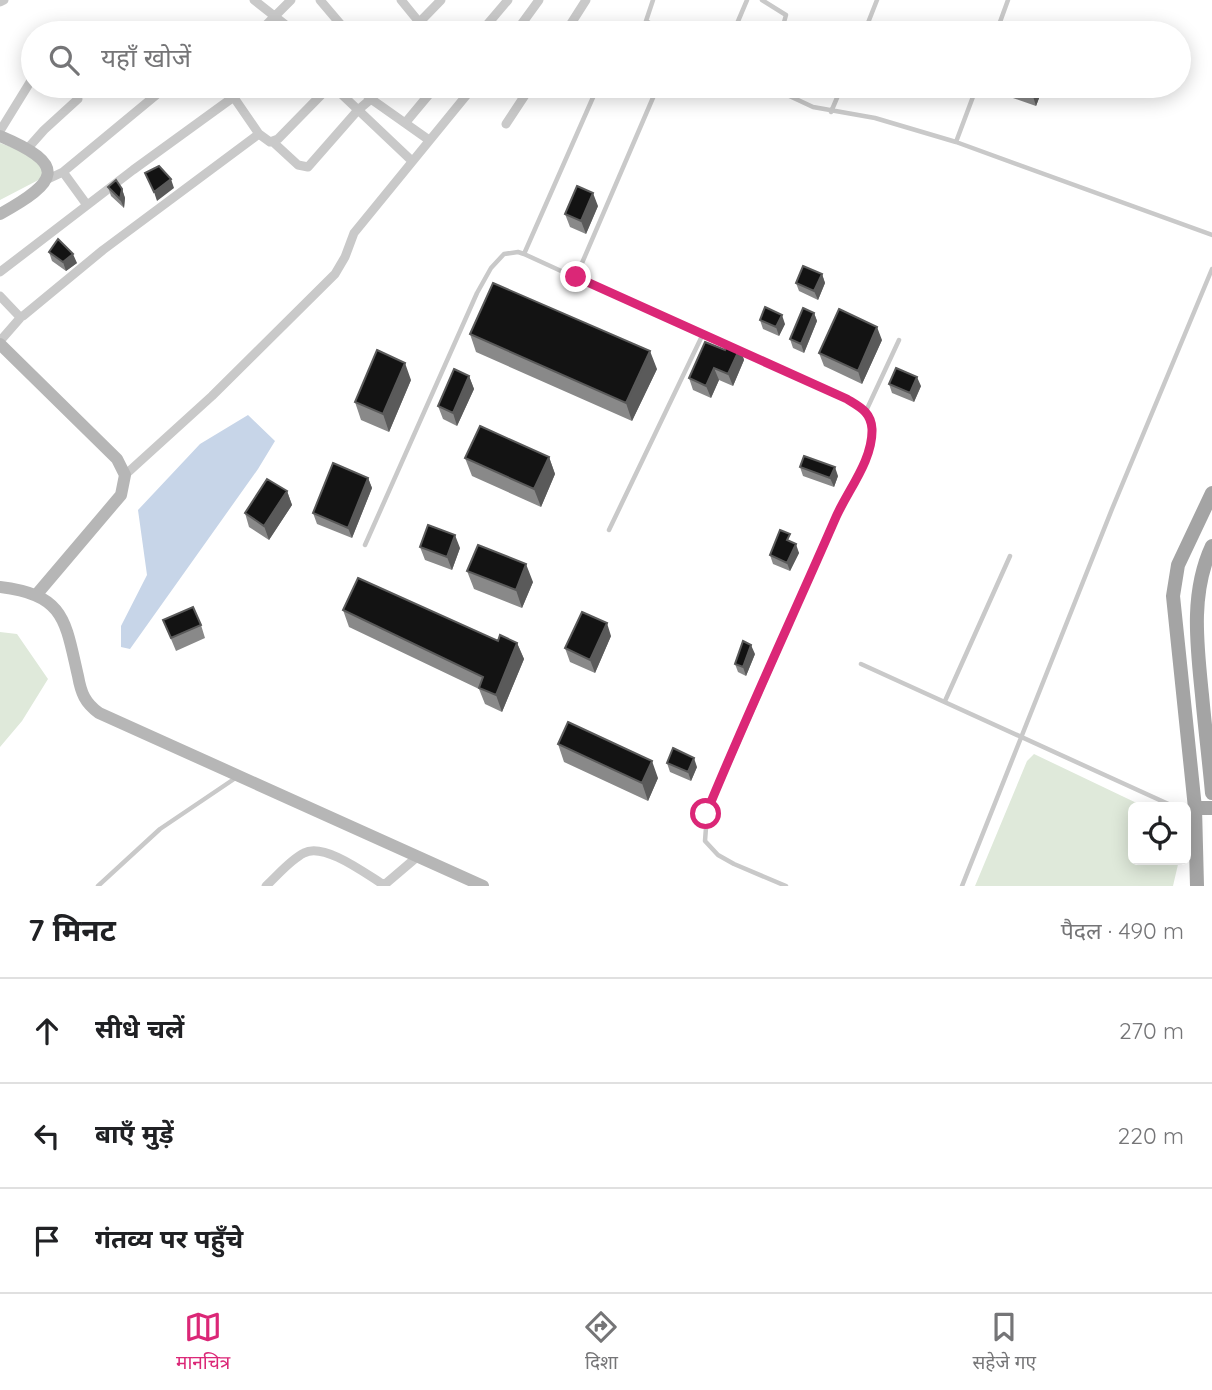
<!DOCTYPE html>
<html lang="hi">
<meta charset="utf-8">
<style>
:root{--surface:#fff;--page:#f2f2f2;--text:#202124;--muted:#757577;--line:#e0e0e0;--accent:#db2777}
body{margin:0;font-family:Quicksand,"Noto Sans Devanagari",sans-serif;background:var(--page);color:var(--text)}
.controls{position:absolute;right:21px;bottom:21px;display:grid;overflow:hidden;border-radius:10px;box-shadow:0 4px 18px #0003}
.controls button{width:63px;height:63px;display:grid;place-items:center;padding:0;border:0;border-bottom:2px solid var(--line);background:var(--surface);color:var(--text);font:35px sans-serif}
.stop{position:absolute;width:21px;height:21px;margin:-16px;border:5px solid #db2777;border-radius:50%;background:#fff}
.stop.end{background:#db2777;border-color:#fff;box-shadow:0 2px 7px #0008}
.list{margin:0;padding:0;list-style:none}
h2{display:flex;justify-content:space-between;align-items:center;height:91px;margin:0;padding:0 28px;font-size:30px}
h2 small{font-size:23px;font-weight:400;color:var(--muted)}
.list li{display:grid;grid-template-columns:46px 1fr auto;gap:21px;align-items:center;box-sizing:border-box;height:105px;padding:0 28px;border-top:2px solid var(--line)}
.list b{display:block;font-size:26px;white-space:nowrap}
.list em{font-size:23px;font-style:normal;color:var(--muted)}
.icon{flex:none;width:38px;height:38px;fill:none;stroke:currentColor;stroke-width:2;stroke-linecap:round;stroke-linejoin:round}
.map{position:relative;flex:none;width:1212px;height:886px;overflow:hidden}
.search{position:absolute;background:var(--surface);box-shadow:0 4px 18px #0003;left:21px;right:21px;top:21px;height:77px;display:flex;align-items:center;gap:18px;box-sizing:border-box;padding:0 24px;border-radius:38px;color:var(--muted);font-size:26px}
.sheet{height:406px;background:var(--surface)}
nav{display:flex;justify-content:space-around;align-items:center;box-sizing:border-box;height:98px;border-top:2px solid var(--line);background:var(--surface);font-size:19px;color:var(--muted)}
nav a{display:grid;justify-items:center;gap:4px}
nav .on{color:var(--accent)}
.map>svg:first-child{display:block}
</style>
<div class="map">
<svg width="1212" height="886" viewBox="0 0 1212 886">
<rect width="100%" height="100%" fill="#fff"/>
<path fill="#dfe9da" d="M0,143L28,153L48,175L0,200Z
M0,632L17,634L48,679L22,721L0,747Z
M1034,754L1145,807H1133V860H1179L1173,886H975L1027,761Z"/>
<path fill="#c7d5e8" d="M248,415L275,441L258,469L130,649L121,647V626L147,575L138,510L200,444Z"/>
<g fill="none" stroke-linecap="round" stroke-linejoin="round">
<path stroke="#c9c9c9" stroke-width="4.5" d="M653,0L646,21L667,33
M762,0L786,15L781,33
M733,33L747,0
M864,33L877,0
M996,33L1008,0
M768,86L813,107L875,118L956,142L1212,235
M831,112L842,86
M956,142L977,86
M524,254L598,86
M576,277L658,86
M737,351L847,399L866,411L872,427L871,441L863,463L839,513L707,814L705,841L718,855L734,864L786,886
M866,411L899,340
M609,530L702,336
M365,545L477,293L491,268L504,254L518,252L524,254L729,348
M861,664L1175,807H1180
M945,701L1010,556
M98,886L160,829L237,777
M962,886L1112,509L1212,269"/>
<path stroke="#c9c9c9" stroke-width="9" d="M254,0L296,33
M320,0L348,33
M401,0L419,22
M0,2L4,0
M258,33L291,0
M409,33L441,0
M480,33L508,0
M515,33L539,0
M565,33L586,0
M226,86L259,134L270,142L278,139L324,92L336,89L412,161
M357,86L371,99
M406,122L436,86
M506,124L531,86
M0,131L32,79
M273,142L298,165L308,167L358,110L371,99L429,140
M28,148L44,130L78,99
M63,172L87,205
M48,179L63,172L167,86
M0,272L133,170L235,96
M0,296L19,316H23L103,250L259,134
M0,341L21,317
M125,475L212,396L335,274L345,257L354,233L474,86
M266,886C278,875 290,860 304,853C324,842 366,874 384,885
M383,886L417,857"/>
<path stroke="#b6b6b6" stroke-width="12" d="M0,136C69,165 58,182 0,214
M0,344L117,459L125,475L121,495L37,594
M0,587C65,595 65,620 78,676C81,693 85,703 99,713L483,886"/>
<path stroke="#a4a4a4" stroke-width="14" d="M1212,546C1190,593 1197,645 1202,695C1205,728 1209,760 1212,793
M1195,808H1212
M1197,886L1195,808L1173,596L1178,565L1212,493"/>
</g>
<path fill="#898989" d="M988,86H1039L1041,93L1036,106L990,90Z
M108,187L122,189L125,198L124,208L111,196Z
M598,206L586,234L570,227L565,214Z
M49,252L77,263L66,271L52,261Z
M822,274L825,283L818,300L799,291L796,283Z
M814,313L817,321L804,353L793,348L790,339Z
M760,320L785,324L779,336L763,329Z
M470,334L657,369L632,421L476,352Z
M882,340L862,384L824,366L819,353Z
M740,348L744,360L733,386L719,380L711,398L693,390L689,378L725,350Z
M469,376L474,389L457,426L443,419L438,406Z
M411,380L389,432L361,420L355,402Z
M889,384L921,386L914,402L892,393Z
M549,457L555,474L541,507L472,476L465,458Z
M800,467L838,476L834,487L803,476Z
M368,478L372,488L352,538L317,524L313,513Z
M287,491L292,505L269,540L249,527L245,513Z
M793,543L799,553L790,571L773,564L770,555Z
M420,547L460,548L452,570L425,560Z
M467,571L533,582L522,608L474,589Z
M343,610L498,641L517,643L524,659L502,712L485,704L479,689L349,627Z
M163,620L201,625L205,638L176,651Z
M611,636L595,673L570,662L565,648Z
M755,654L746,676L738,672L735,664Z
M558,744L658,778L648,801L564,762Z
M667,763L697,767L691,781L670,772Z"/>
<path fill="#5a5a5a" d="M1034,86H1039L1041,93L1036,106L1032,93Z
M171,179L174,188L157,201L154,192Z
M122,189L125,198L124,208L120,199Z
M593,193L598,206L586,234L581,221Z
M73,254L77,263L66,271L63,262Z
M822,274L825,283L818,300L814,291Z
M814,313L817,321L804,353L801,344Z
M782,315L785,324L779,336L776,327Z
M877,327L882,340L862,384L858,371Z
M740,348L744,360L733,386L728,374Z
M650,351L657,369L632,421L626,403Z
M405,363L411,380L389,432L383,414Z
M714,368L719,380L711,398L706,386Z
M469,376L474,389L457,426L453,413Z
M917,377L921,386L914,402L910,393Z
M549,457L555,474L541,507L534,489Z
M835,467L838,476L834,487L830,478Z
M368,478L372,488L352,538L348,528Z
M287,491L292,505L269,540L264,526Z
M455,535L460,548L452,570L447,557Z
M796,544L799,553L790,571L787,563Z
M526,564L533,582L522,608L516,590Z
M607,623L611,636L595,673L590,660Z
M517,643L524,659L502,712L496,695Z
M751,645L755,654L746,676L743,667Z
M694,758L697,767L691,781L688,772Z
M652,761L658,778L648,801L642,783Z"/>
<path fill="#131313" stroke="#5a5a5a" stroke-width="2" d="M1011,86H1034L1032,93Z
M159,166L171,179L154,192L145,173Z
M116,180L122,189L120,199L108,187Z
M577,186L593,193L581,221L565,214Z
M58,239L73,254L63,262L49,252Z
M803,266L822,274L814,291L796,283Z
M493,283L650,351L626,403L470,334Z
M765,307L782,315L776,327L760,320Z
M803,308L814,313L801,344L790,339Z
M839,309L877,327L858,371L819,353Z
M705,342L725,350L728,343L740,348L728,374L714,368L706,386L689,378Z
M377,350L405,363L383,414L355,402Z
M896,368L917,377L910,393L889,384Z
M454,369L469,376L453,413L438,406Z
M480,426L549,457L534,489L465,458Z
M804,456L835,467L830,478L800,467Z
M333,463L368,478L348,528L313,513Z
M267,479L287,491L264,526L245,513Z
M428,525L455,535L447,557L420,547Z
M780,530L790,534L787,540L796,544L787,563L770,555Z
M478,545L526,564L516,590L467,571Z
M358,578L498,641L500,635L517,643L496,695L479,688L483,677L343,610Z
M193,607L201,625L171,638L163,620Z
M582,612L607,623L590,660L565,648Z
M743,641L751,645L743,667L735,664Z
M568,722L652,761L642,783L558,744Z
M673,748L694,758L688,772L667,763Z"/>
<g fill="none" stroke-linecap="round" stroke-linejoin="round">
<path stroke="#db2777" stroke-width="9" d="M576,277L847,399C860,407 871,412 872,429C873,460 848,490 836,517C793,616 747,714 706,814"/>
</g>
</svg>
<div class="controls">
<button><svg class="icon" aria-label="locate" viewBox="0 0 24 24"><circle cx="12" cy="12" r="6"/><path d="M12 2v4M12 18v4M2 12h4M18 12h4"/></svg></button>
</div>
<div class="stop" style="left:706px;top:814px"></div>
<div class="stop end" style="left:576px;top:277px"></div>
<div class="search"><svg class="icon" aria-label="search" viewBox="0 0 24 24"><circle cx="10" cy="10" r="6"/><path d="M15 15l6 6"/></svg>यहाँ खोजें</div>
</div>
<section class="sheet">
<h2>7 मिनट<small>पैदल · 490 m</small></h2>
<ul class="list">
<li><svg class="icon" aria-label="ahead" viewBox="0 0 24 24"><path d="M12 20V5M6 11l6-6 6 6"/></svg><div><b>सीधे चलें</b></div><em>270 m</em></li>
<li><svg class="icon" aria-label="left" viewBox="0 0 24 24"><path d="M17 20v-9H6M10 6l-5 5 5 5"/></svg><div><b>बाएँ मुड़ें</b></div><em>220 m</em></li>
<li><svg class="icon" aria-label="arrive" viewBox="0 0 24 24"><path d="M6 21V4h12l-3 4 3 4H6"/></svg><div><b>गंतव्य पर पहुँचे</b></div></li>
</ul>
</section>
<nav>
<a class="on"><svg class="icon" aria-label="map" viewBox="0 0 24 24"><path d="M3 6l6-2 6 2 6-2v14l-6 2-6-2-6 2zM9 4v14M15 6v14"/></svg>मानचित्र</a>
<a><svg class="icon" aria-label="directions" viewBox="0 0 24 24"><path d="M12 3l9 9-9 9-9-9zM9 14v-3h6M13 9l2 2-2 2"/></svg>दिशा</a>
<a><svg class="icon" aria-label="saved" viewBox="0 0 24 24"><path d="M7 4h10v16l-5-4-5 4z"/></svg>सहेजे गए</a>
</nav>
